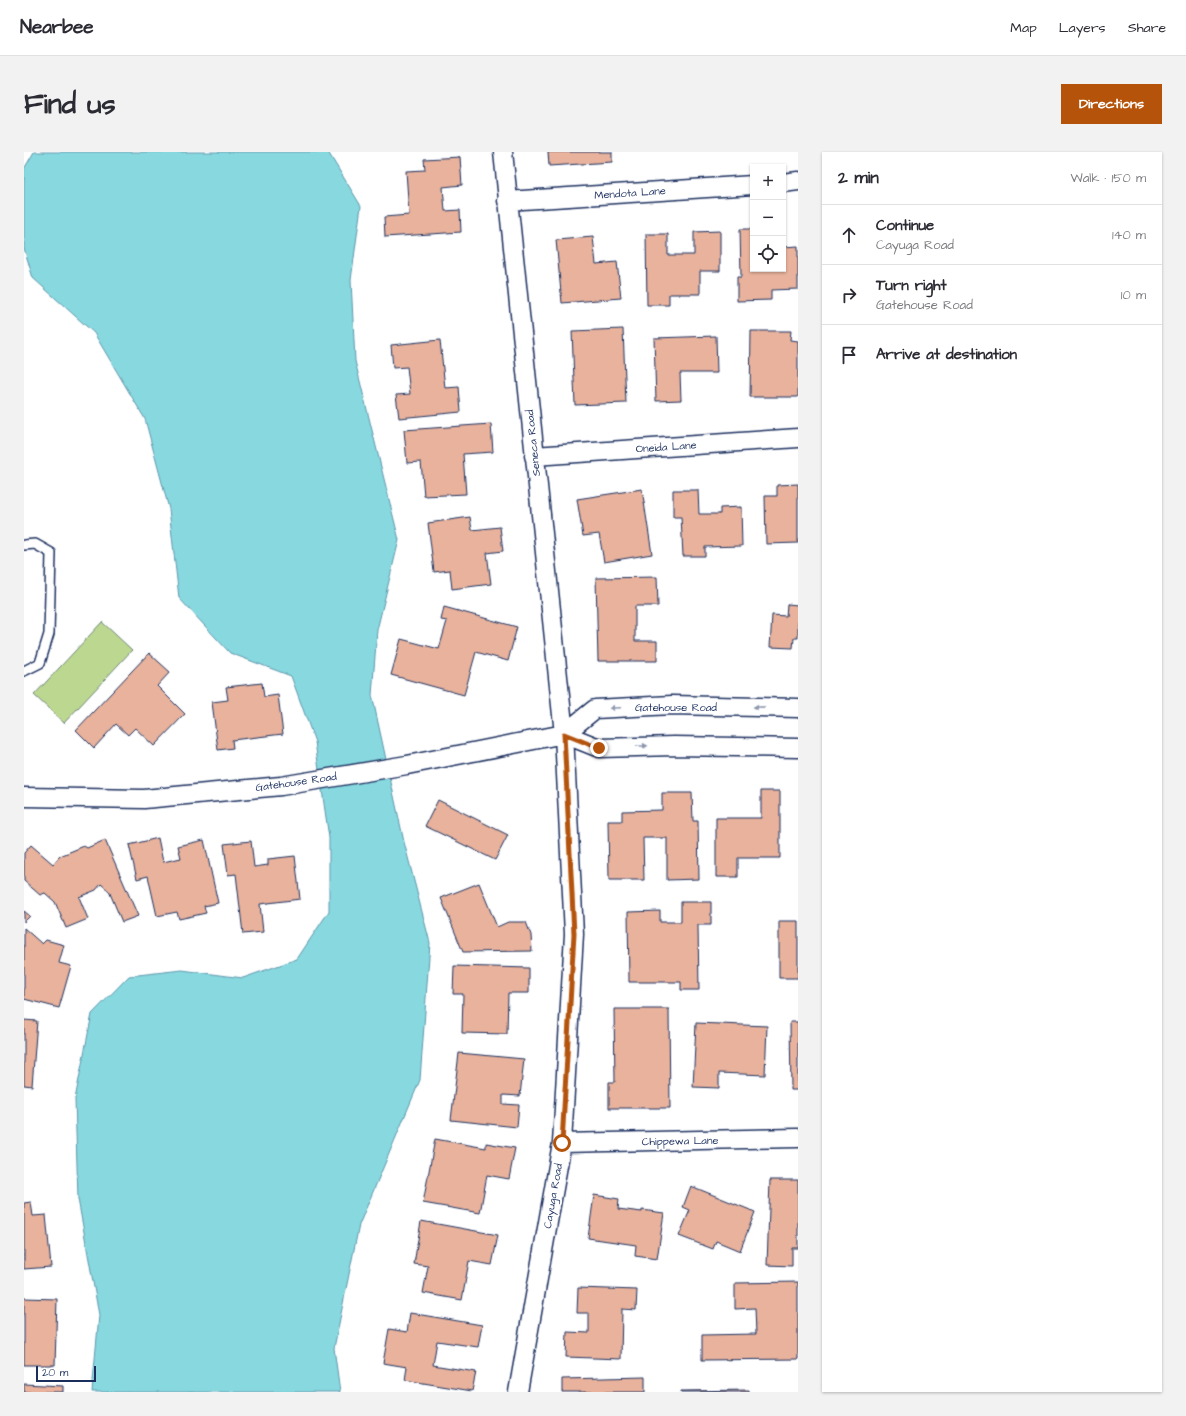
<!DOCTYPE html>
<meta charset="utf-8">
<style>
:root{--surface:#fff;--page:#f2f2f3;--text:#2b2b33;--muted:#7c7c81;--line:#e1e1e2;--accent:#b45309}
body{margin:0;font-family:"Architects Daughter",sans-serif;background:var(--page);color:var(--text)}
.controls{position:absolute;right:12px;top:12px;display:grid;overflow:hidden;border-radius:0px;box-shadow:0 1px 3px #0004}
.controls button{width:36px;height:36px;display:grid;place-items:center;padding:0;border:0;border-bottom:1px solid var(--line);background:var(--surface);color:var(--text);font:20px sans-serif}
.scale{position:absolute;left:12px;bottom:10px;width:60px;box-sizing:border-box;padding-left:4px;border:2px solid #1b2f5e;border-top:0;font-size:11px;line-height:14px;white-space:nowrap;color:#1b2f5e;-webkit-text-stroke:3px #fff;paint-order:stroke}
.stop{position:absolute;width:12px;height:12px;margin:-9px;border:3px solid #b45309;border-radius:50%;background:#fff}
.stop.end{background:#b45309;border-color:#fff;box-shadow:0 1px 4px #0008}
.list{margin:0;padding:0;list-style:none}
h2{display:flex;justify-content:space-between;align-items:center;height:52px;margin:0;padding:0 16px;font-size:17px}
h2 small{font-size:13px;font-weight:400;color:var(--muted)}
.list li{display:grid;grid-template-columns:26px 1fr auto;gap:12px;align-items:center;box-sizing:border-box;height:60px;padding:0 16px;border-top:1px solid var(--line)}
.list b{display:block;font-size:15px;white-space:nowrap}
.list p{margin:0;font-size:13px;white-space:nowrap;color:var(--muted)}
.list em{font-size:13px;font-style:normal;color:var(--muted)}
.icon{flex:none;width:22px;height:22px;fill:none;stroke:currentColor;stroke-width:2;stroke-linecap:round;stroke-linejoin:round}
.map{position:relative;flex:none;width:774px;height:1240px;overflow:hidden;border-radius:0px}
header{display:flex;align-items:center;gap:24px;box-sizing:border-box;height:56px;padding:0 20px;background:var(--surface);border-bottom:1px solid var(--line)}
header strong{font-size:19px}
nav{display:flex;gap:22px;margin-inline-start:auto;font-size:14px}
.intro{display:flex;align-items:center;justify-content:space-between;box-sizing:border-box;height:96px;padding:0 24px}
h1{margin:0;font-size:28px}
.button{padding:10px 18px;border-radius:0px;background:var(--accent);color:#fff;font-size:14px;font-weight:700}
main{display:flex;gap:24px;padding:0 24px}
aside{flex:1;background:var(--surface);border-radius:0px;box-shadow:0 1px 3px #0004}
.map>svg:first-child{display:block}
</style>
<header>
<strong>Nearbee</strong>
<nav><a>Map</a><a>Layers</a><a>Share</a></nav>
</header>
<div class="intro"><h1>Find us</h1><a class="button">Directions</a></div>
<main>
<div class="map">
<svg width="774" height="1240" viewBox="0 0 774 1240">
<rect width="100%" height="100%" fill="#fff"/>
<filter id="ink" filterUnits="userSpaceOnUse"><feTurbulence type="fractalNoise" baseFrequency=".025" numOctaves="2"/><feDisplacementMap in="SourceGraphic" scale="8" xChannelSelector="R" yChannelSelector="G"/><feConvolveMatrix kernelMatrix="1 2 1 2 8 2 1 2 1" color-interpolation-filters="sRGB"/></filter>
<g filter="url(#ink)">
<path fill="#bcd890" stroke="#6c8477" d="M78,470L108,498L40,571L10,543Z"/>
<path fill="#88d9df" stroke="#5c95ab" d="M10,0H304L337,54L327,128L331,209L375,388L353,478L348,543L380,690L406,791L396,928L335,1073L310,1196L316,1240H68L75,1163L54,1047L51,947L68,862L105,824L158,818L219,826L273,807L305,759V686L291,590L267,524L206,501L155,446L145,357L121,267L70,181L9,126L0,96V17Z"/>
<path fill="#e8b29c" stroke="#1b2f5e" d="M524,0H588V10L525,14Z
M436,5L438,33L419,35L421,59L436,58L437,80L361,85L360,65L385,63L382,19L401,18L400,7Z
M716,77H729V117H759V95L774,94V137L747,138V148L713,149V125H717Z
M696,79V119H676V142H645V153H623L622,82H644V103H670V80Z
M569,85L572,112L593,110L597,146L538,151L532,88Z
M599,177L602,251L551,253L548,179Z
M727,179H767L766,188L774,189V245H726Z
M692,184L693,221H656L657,248L632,249L630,186Z
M416,188L421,236L435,235L437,260L375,266L372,243L386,242L383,215L369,216L367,193Z
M467,272L469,300L439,302L442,342L400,344L397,310L383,311L380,278Z
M774,332V391L742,392L741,344H753V333Z
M618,337L628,402L580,410L575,382L559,384L553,347Z
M649,338H674L675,362H696V356L717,355L718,394L681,395V404H659L657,365H649Z
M446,365L448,378L476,375L479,399L463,401L467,432L428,437L426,418L410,420L404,371Z
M633,425L634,454H611V489H633V509H574L572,426Z
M763,452L774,453V486H770L769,496L746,495L748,463L762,464Z
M420,455L493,475L484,509L452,500L440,543L367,523L377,487L415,497L423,469L417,468Z
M125,501L146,520L133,534L161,562L130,594L111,576L104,583L92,572L70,596L52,578Z
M238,531L240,545L254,543L259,582L208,588L209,596L194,598L188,550L204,548L202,535Z
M737,639H756V706H714V725H692V666H737Z
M638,641H668L669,669H674L675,727L643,728V686H619L620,728H585L584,669H598V659L638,658Z
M414,648L484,683L471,708L401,674Z
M134,686L139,710L157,706L154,694L180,688L194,751L180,754L182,761L155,767L153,760L133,764L124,724L113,727L105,693Z
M81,688L114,764L98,770L85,739L77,732L72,738L55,745L64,767L42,776L31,750L21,741L16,743L0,729V701L7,693L29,712L36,704L60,694L63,696Z
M227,689L230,715L244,713V707L271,704L276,747L236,752L239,780L219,782L212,722L204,723L200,692Z
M455,731L473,775L484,770H502L507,783L508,799L439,800L417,746Z
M657,750H687V773H674L675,838H657V830H605L604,760L636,759V770H657Z
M0,759L6,764L0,770Z
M755,769H774V826H755Z
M0,776L18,792L22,788L40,793L35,811L47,814L35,856L0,847Z
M430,814L505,816V841H484L483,882L438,881L439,842H429Z
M590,857H645L646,956H585V930H591Z
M0,868L13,869L8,934L0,933Z
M766,870H774V938H767Z
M672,871L743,874L741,923L695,921V936L669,935Z
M435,901L500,907L496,944L479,943V952L495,953L493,975L427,968Z
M411,987L462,996V991L491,996L485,1027L463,1023L456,1061L399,1051Z
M746,1028H774V1096H768V1114L743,1113Z
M667,1034L731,1060L716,1099L692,1089L689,1097L655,1084L666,1058L659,1055Z
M570,1043L595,1047L594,1057L618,1060V1058L640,1061L633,1107L611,1104L612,1093L564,1086Z
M7,1050L9,1064L22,1063L27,1115L0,1117V1051Z
M397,1069L474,1083L468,1113L445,1109L438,1148L399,1141L404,1114L390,1112Z
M774,1130V1207L678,1208V1183L732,1182L731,1156L711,1157V1131Z
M554,1136L613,1138L612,1158L598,1157L597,1207L542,1205L543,1180L565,1181V1161H553Z
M0,1146L33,1147L31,1213H0Z
M386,1161L458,1173L454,1195L413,1189L409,1213L452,1220L448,1239L381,1228L383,1215L359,1211L365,1177L383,1180Z
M621,1225V1240H538V1227Z
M0,1232L39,1234V1240H0Z
M725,1238V1240H657V1239Z"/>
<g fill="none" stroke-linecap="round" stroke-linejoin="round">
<g stroke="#1b2f5e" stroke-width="12">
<path id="lane" d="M0,393L11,392L27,401L25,482L16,511L0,519"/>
</g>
<g stroke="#1b2f5e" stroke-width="21">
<path id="street" d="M479,0L540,582L550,782L538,991L494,1240
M759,31L774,29
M483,49L729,33
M510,304L774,286
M540,582L575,596L650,594L774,596
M0,645L120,647L257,634L383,613L540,582L571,557L648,553L774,556
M538,991L774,986"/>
</g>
<use href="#lane" stroke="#fff" stroke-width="9"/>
<use href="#street" stroke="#fff" stroke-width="18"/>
</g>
<defs><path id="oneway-solid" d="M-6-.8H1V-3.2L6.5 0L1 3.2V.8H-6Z"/></defs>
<g fill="#8d97ae">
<use href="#oneway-solid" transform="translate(735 555) rotate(-179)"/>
<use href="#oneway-solid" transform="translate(591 556) rotate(178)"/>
<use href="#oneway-solid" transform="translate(618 594) rotate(-2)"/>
</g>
</g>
<g fill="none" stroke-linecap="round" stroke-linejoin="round" filter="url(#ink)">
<path stroke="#b45309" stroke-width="5" d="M538,991L550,782L540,582L575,596"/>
</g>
<g text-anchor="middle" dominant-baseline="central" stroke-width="3.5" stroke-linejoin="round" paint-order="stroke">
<g font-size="11" fill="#1b2f5e" stroke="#fff">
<text transform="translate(606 41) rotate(-4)">Mendota Lane</text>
<text transform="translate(509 291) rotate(-96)">Seneca Road</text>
<text transform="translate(642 295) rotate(-4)">Oneida Lane</text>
<text x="652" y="555">Gatehouse Road</text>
<text transform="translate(272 630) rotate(-8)">Gatehouse Road</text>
<text transform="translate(656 989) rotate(-1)">Chippewa Lane</text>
<text transform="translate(529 1044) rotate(-80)">Cayuga Road</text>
</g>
</g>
</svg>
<div class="controls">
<button>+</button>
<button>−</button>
<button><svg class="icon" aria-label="locate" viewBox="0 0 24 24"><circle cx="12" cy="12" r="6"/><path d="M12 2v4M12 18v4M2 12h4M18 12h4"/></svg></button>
</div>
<div class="scale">20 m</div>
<div class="stop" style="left:538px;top:991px"></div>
<div class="stop end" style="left:575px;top:596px"></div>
</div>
<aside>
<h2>2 min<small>Walk · 150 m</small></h2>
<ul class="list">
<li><svg class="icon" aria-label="ahead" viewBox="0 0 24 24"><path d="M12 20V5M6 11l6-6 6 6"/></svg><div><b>Continue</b><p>Cayuga Road</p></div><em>140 m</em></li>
<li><svg class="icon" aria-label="right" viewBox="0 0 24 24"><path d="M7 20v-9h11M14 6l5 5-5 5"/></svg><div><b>Turn right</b><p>Gatehouse Road</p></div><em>10 m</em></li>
<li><svg class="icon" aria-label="arrive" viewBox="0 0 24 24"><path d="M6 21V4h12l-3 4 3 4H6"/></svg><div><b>Arrive at destination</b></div></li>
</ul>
</aside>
</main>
